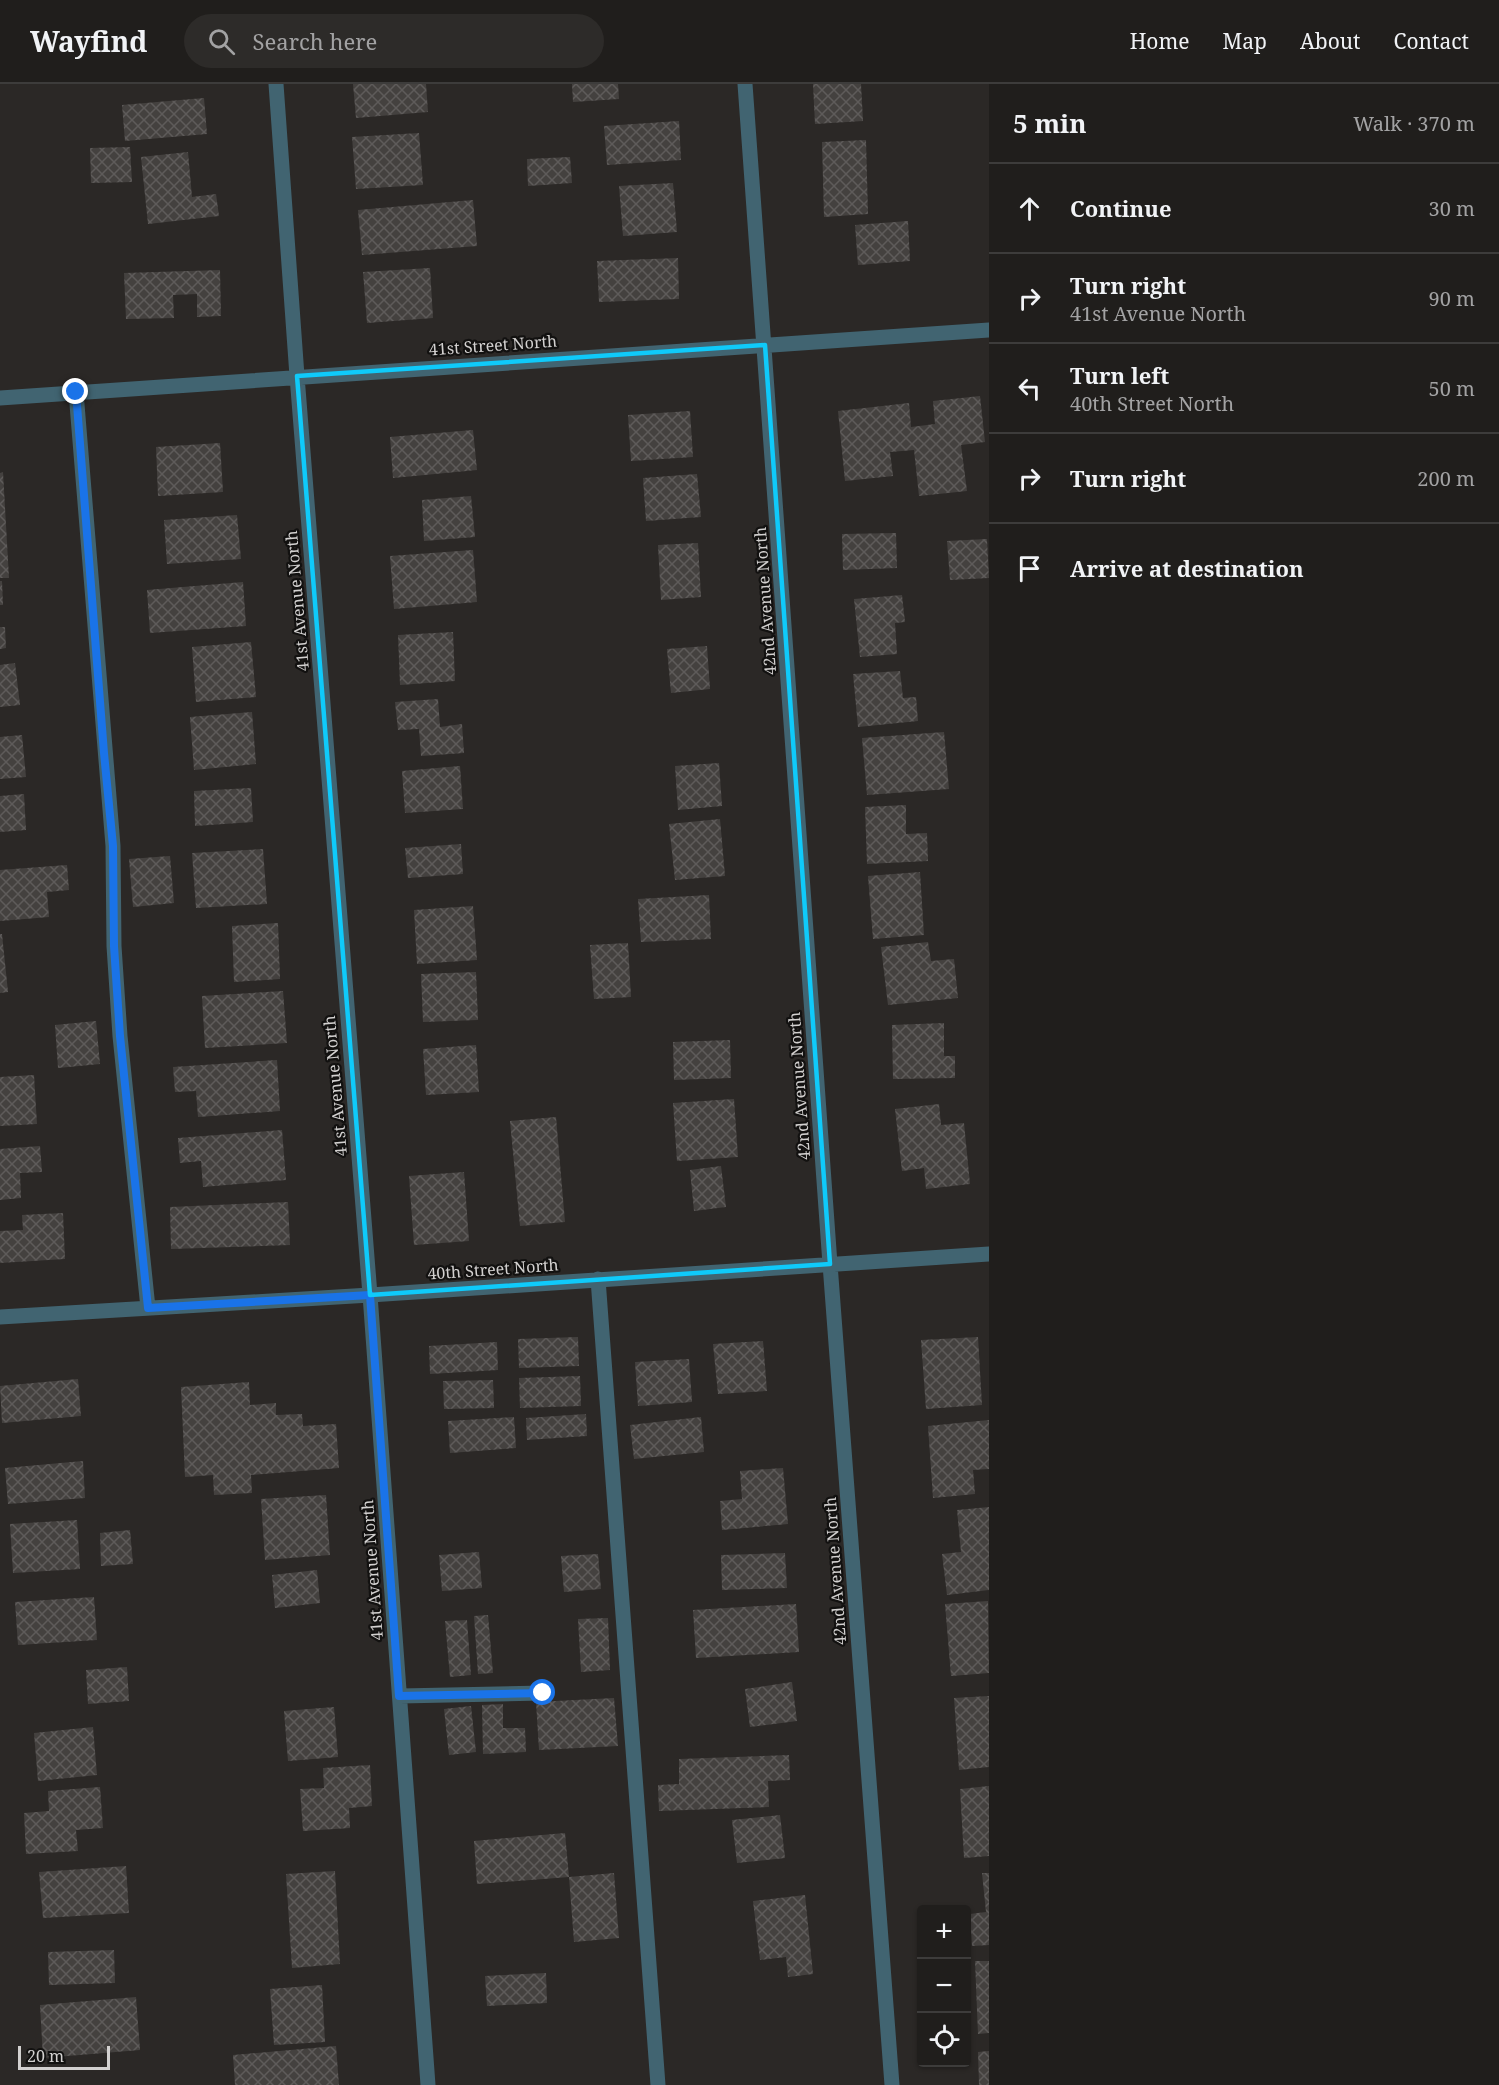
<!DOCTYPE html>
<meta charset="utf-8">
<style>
:root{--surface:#201e1c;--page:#2d2b29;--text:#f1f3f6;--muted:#a2a2a3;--line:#3d3c3b}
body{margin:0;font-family:"Noto Serif",serif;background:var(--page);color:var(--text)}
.controls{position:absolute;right:18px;bottom:18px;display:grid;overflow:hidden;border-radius:6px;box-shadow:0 2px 4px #0004}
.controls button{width:54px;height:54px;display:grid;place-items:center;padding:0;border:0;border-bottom:2px solid var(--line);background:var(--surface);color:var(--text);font:30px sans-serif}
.scale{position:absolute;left:18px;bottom:15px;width:92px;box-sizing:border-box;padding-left:6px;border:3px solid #d3d1d0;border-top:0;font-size:16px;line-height:21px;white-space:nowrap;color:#d3d1d0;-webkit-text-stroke:4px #121110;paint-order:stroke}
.stop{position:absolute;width:18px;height:18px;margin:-14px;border:4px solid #1a73e8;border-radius:50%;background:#fff}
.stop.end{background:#1a73e8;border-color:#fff;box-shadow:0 2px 6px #0008}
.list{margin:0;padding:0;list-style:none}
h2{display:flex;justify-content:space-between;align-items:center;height:78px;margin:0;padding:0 24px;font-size:26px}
h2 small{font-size:20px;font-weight:400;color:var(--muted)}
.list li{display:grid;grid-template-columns:39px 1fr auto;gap:18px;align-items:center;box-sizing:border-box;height:90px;padding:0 24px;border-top:2px solid var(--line)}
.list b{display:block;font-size:22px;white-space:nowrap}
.list p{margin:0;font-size:20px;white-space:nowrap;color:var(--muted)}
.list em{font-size:20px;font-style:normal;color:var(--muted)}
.icon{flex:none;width:33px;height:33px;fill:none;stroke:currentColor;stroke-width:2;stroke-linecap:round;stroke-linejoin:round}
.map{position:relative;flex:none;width:989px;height:2001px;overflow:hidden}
header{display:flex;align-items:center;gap:36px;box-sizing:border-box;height:84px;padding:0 30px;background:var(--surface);border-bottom:2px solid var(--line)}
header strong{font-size:28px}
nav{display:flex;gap:33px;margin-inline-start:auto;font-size:21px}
.search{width:420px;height:54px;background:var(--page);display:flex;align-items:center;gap:15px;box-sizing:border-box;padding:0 21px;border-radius:33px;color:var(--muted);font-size:22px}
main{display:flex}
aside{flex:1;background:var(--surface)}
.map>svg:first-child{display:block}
</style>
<header>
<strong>Wayfind</strong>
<div class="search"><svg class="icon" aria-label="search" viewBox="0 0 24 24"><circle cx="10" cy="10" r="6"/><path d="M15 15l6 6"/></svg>Search here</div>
<nav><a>Home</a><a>Map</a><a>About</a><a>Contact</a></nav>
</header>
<main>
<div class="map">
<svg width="989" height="2001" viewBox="0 0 989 2001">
<defs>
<pattern id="building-cross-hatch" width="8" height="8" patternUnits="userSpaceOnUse" patternTransform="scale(1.5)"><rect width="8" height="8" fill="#44413f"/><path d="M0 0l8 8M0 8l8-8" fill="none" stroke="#5e5b5a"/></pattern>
</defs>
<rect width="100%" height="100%" fill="#2b2826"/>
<path fill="url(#building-cross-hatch)" d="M353,0H426L428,28L356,34Z
M572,0H618L619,15L573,18Z
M813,0H861L863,37L815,40Z
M204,14L207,50L125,57L122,21Z
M679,37L681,76L607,81L604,42Z
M419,49L423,101L356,105L352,53Z
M866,56L868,130L824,133L822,58Z
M130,63L132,98L91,99L90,64Z
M188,68L192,113L216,110L219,132L148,140L141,73Z
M570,73L572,99L528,102L527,75Z
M673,99L677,148L623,152L619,102Z
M473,116L477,162L362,171L358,126Z
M908,137L910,177L858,181L855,141Z
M678,174L679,215L599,218L597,177Z
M430,184L433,234L367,239L363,188Z
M220,186L221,232L197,233V210L173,211L174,234L126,235L124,189Z
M980,312L985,358L961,361L967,407L919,412L914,366L890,368L893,392L845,397L838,327L909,319L911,343L935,340L933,317Z
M690,327L693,373L631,377L628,331Z
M473,346L477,386L393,394L390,353Z
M220,359L223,408L158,412L156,363Z
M3,388L9,494H0V389Z
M697,390L701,433L646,437L643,394Z
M471,412L475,453L424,457L422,416Z
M237,431L241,475L167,480L164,436Z
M896,449L897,484L843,486L842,450Z
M987,455L989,494L950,496L947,457Z
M698,459L701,513L661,516L658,461Z
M473,466L477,518L394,525L390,472Z
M0,497H2L3,521H0Z
M243,498L246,542L150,549L147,506Z
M902,511L905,538L895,539L897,570L860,573L854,515Z
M0,543H5L6,564L0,565Z
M453,548L455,597L400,601L398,551Z
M251,558L256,613L196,618L192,563Z
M707,562L710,605L671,609L667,565Z
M15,579L20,621L0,623V581Z
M900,587L903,614L916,613L918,637L858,643L853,590Z
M438,615L440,643L462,640L464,669L421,672L419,645L398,646L395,618Z
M252,628L256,680L194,686L190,633Z
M944,648L949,705L867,711L862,654Z
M22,651L26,693L0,695V653Z
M719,679L722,722L678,726L675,682Z
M460,682L463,725L405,729L402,687Z
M251,704L253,738L195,742L194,707Z
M24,710L26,746L0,748V712Z
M906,721V750L927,749L928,777L867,780L865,723Z
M720,735L725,792L675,796L669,740Z
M461,760L463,790L408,794L405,764Z
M263,765L267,820L196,824L192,769Z
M170,772L174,819L133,823L129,775Z
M67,781L69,806L47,808L49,833L0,837V786Z
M920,788L924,851L873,855L868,792Z
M709,811L711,855L641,858L638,815Z
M473,822L477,876L417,880L414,826Z
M278,839L280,895L234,898L232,842Z
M0,850H2L8,908L0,909Z
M928,858L931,877L954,875L958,914L888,921L881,863Z
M628,859L631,913L594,915L590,861Z
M476,888L478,936L423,938L421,890Z
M283,907L287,959L205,964L202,912Z
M96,937L100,980L58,984L55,941Z
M944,939V972H955V994L893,995L892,941Z
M730,956L731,994L674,996L673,958Z
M476,961L479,1008L426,1011L423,965Z
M277,976L280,1027L198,1033L196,1007L175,1008L173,983Z
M34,991L37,1040L0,1042V993Z
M734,1015L738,1073L677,1077L673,1019Z
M939,1020L941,1041L964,1039L970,1100L926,1105L924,1084L902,1087L895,1025Z
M556,1033L565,1138L520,1142L510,1037Z
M282,1046L286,1096L203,1103L201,1077L180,1079L178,1054Z
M40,1062L42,1088L20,1089L21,1114L0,1116V1065Z
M721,1082L726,1123L694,1127L690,1086Z
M464,1088L469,1157L414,1161L409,1092Z
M288,1118L290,1161L171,1165L170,1123Z
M63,1129L65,1175L0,1179V1147L23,1146L22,1131Z
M578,1253L579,1282L519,1284L518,1255Z
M978,1253L982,1321L926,1325L921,1256Z
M763,1257L767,1307L718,1310L713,1260Z
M497,1258L498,1286L430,1290L429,1262Z
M689,1275L692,1318L638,1322L635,1278Z
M580,1292L581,1322L520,1324L519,1294Z
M78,1295L81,1332L2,1339L0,1302Z
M493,1296L494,1324L444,1325L443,1297Z
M249,1298L250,1321L276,1319V1331L302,1330L303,1342L336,1340L339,1384L251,1391L252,1409L214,1411L213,1391L185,1393L181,1303Z
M586,1330L587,1352L527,1356L526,1334Z
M514,1333L516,1364L450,1369L448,1337Z
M701,1333L704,1368L634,1375L630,1341Z
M989,1336V1385L973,1386L975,1410L933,1414L928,1342Z
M83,1377L85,1414L8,1420L5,1384Z
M783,1384L788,1440L722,1446L720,1417L742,1415L740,1387Z
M326,1411L330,1471L265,1476L261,1415Z
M989,1423V1506L947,1511L942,1470L961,1468L957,1426Z
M77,1436L80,1485L13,1489L10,1440Z
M130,1446L133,1480L101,1482L100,1449Z
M479,1468L482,1504L442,1507L439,1471Z
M785,1469L787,1504L722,1506L721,1471Z
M598,1470L601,1505L564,1508L561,1472Z
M317,1486L320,1519L275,1524L272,1491Z
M94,1513L97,1556L18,1561L15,1518Z
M988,1517L989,1589L951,1592L945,1520Z
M796,1520L799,1568L696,1574L693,1526Z
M488,1531L493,1589L478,1590L474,1532Z
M608,1534L610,1586L581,1588L578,1535Z
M467,1536L471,1591L450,1593L445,1537Z
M127,1583L129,1617L88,1620L86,1586Z
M792,1598L797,1637L750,1643L745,1605Z
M989,1612V1683L959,1686L954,1614Z
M614,1614L618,1662L539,1666L536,1618Z
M503,1620V1644H525L526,1668L483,1670L482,1621Z
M471,1622L476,1668L449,1671L444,1625Z
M334,1623L338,1673L288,1677L284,1627Z
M93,1643L97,1691L38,1697L34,1649Z
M789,1671L790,1696L768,1697L769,1723L659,1727L658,1701L679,1700V1675Z
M370,1681L372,1722L349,1724L350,1744L303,1747L300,1705L324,1704L323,1684Z
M989,1702V1772L964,1774L960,1705Z
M100,1703L103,1744L76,1746L78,1767L26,1770L24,1729L49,1727L48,1707Z
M780,1731L785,1774L737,1779L732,1736Z
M565,1749L569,1793L477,1800L474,1757Z
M126,1782L129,1829L43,1834L39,1788Z
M335,1787L340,1880L292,1884L286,1790Z
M614,1789L619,1854L574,1858L569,1793Z
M982,1789H989V1861L972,1862L970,1830L986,1828Z
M805,1811L813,1890L788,1893L786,1873L760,1876L753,1817Z
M114,1866L115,1899L49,1901L48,1868Z
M975,1877H989V1949L978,1950Z
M546,1889L547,1919L487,1922L485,1892Z
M322,1901L325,1958L274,1961L270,1905Z
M136,1913L140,1966L43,1974L40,1921Z
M336,1962L339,2001H235L233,1971Z
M989,1967V2001H979L978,1968Z"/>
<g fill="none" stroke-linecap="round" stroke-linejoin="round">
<path stroke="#416471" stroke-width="15" d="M276,0L297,292L370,1211L428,2001
M745,0L830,1180L892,2001
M76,308L113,762L114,862L120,952L148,1224
M0,314L989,246
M598,1195L658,2001
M0,1233L370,1211L989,1170
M400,1612L543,1609"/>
</g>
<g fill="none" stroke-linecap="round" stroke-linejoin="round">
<path stroke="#1a73e8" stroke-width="8" d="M76,308L104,669L113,762L114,862L120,952L148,1224L370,1211L399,1612L543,1609"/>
</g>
<path fill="none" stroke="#0fcafa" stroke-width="4.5" stroke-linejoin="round" d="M765,261L830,1180L370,1211L297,292Z"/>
<g text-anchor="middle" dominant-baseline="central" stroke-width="4.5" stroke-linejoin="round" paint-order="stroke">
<g font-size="16" fill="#d3d1d0" stroke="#121110">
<text transform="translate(493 261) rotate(-4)">41st Street North</text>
<text transform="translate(297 517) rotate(-95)">41st Avenue North</text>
<text transform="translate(765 517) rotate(-94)">42nd Avenue North</text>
<text transform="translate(335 1002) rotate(-95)">41st Avenue North</text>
<text transform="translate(799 1002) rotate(-94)">42nd Avenue North</text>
<text transform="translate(493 1185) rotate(-4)">40th Street North</text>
<text transform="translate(372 1486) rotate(-94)">41st Avenue North</text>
<text transform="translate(835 1487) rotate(-94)">42nd Avenue North</text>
</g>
</g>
</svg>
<div class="controls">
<button>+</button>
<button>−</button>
<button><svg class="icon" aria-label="locate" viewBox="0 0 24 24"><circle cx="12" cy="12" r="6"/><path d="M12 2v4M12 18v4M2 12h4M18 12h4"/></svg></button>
</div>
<div class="scale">20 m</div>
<div class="stop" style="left:543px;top:1609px"></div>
<div class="stop end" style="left:76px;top:308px"></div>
</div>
<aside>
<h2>5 min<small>Walk · 370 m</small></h2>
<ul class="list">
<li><svg class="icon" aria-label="ahead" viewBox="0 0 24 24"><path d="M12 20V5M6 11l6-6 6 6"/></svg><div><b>Continue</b></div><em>30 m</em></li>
<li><svg class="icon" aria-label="right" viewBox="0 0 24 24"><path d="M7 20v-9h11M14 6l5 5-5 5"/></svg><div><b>Turn right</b><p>41st Avenue North</p></div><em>90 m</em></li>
<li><svg class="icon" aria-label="left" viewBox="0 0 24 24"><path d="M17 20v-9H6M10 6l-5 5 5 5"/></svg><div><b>Turn left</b><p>40th Street North</p></div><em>50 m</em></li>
<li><svg class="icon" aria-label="right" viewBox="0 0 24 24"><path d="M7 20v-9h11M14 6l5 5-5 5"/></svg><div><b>Turn right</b></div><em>200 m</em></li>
<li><svg class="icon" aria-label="arrive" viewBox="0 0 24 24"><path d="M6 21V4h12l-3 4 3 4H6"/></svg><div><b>Arrive at destination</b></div></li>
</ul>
</aside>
</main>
